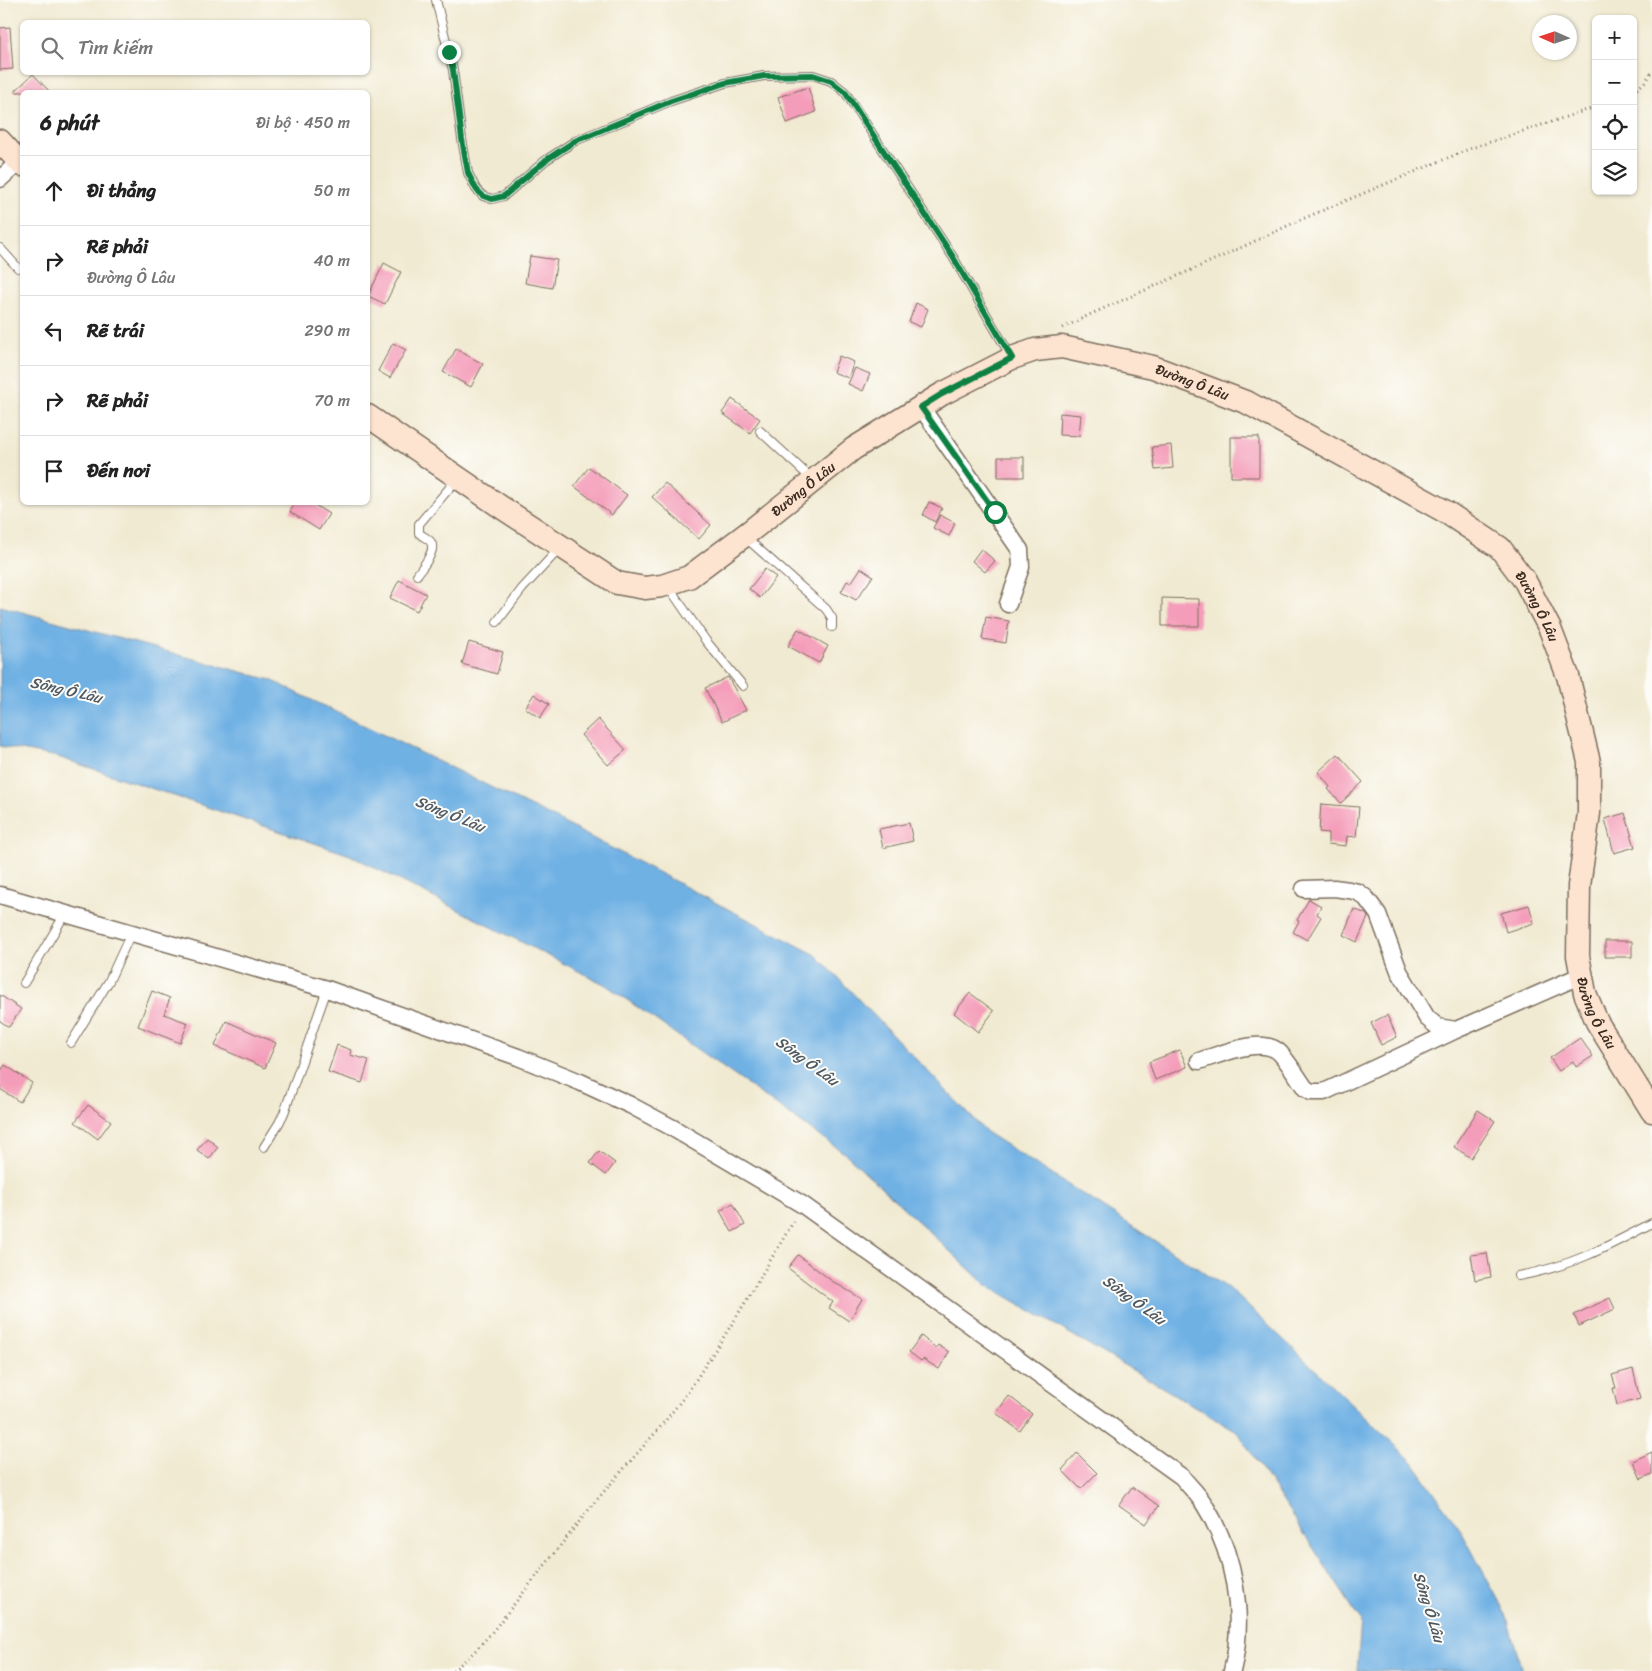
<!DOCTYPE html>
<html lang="vi">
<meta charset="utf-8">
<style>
:root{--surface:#fff;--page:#f2f2f2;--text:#222;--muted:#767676;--line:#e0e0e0}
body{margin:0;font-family:Sriracha,sans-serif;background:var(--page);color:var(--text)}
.controls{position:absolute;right:15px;top:15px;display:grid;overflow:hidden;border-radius:8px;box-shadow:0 1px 4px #0004}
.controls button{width:45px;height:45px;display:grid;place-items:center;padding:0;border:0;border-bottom:1px solid var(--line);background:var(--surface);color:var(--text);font:25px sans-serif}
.compass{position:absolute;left:1532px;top:15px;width:45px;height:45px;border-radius:50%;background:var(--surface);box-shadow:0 1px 4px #0004;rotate:273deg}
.stop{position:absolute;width:15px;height:15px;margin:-11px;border:4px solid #0b8043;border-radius:50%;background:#fff}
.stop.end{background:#0b8043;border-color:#fff;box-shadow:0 1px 5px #0008}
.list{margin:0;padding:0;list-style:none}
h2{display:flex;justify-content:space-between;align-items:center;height:65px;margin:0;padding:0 20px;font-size:21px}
h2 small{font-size:16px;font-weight:400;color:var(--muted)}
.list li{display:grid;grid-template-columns:32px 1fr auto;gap:15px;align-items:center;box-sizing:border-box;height:70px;padding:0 20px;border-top:1px solid var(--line)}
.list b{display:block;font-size:19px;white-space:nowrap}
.list p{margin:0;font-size:16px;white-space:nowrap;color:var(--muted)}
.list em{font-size:16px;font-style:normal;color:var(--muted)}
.icon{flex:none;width:28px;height:28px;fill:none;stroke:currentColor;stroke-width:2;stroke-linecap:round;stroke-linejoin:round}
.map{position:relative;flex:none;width:1652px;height:1671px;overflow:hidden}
.search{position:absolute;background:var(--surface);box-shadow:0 1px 4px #0004;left:20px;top:20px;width:350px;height:55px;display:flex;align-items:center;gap:12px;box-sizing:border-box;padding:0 18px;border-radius:8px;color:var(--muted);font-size:19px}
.panel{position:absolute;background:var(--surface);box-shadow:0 1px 4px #0004;left:20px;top:90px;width:350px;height:415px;border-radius:8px}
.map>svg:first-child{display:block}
</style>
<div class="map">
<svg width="1652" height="1671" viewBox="0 0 1652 1671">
<rect width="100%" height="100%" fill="#fdfcf7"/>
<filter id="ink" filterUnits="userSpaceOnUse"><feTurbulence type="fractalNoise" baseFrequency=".02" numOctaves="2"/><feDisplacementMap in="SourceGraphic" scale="10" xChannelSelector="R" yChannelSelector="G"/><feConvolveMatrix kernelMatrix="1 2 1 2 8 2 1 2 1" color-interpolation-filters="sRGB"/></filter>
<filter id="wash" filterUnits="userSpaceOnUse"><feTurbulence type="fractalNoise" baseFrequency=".0096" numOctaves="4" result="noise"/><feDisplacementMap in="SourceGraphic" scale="20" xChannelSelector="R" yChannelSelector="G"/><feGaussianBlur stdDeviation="1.12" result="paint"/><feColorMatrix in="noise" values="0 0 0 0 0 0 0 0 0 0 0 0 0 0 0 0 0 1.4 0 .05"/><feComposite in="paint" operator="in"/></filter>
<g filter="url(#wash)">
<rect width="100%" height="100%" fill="#f1ead2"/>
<path fill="#70b1e4" stroke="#566e81" d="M0,606L271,680L552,817L816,955L986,1132L1231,1290L1413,1462L1460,1529L1506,1614L1522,1671H1357L1361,1621L1237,1431L985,1284L847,1155L606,985L350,855L58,757L0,746Z"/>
<g id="blocks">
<path fill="#f49dba" d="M10,27L13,69L0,70V28Z
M33,74L50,92H14Z
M808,87L816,112L787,123L778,97Z
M530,256L557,260L552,288L525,283Z
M384,263L401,272L385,304L368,296Z
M916,303L928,309L921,327L909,322Z
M393,343L406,350L390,378L378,371Z
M456,349L483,364L471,387L443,372Z
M839,356L854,362L848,378L833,372Z
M855,368L870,374L863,391L848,384Z
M732,399L760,419L750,433L722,413Z
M1060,413L1081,415L1079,436L1059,435Z
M1231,437H1259V477H1231Z
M1171,445L1173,468L1155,470L1152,447Z
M998,457H1024V477H998Z
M589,467L627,495L612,515L574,486Z
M665,483L711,525L699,539L652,497Z
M295,502H310L329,514L319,530L290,512Z
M929,502L942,508L935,522L923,515Z
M940,515L955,523L949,536L933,528Z
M981,549L995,561L985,572L972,561Z
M861,568L873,576L856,600L841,592L847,581L851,583Z
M765,569L776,577L760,598L749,589Z
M399,580L426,594L417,611L390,598Z
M1162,598L1199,599V626H1162Z
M986,617L1009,621L1006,643L982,639Z
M798,629L828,646L819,663L788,646Z
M469,642L503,652L497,674L462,664Z
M728,677L746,710L722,722L705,688Z
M534,694L549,704L540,718L525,708Z
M598,719L626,750L608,765L581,735Z
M1338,754L1363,782L1341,803L1328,789L1330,787L1318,772Z
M1321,804L1359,807L1356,837L1347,836L1346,846L1328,844V833L1319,832Z
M1625,813L1635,847L1614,853L1605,819Z
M909,823L913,841L883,848L879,829Z
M1309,899L1321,906L1317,914L1321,917L1307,940L1293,932L1299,921L1297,920Z
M1529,905L1534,923L1506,932L1501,913Z
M1354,909L1366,914L1368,917L1357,942L1343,935Z
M1605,941H1632V957H1605Z
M152,991L170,998L164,1014L188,1023L180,1043L138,1026Z
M970,993L994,1011L978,1032L954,1013Z
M0,995L21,1009L9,1027L0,1021Z
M1387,1015L1397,1037L1381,1045L1371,1023Z
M226,1021L276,1043L265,1068L215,1046Z
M1580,1038L1593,1056L1576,1067L1573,1061L1559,1071L1550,1058Z
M337,1045L351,1050L350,1055L369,1060L362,1083L328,1072Z
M1180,1050L1187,1067L1155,1080L1149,1062Z
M5,1065L32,1083L20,1102L0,1089V1072Z
M88,1105L111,1121L98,1139L75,1122Z
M1478,1110L1495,1121L1471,1158L1454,1147Z
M207,1138L218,1147L209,1159L197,1150Z
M599,1151L615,1163L606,1175L590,1163Z
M733,1203L745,1225L732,1232L720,1211Z
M1487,1253L1491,1277L1475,1280L1471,1255Z
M798,1255L832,1281L862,1299L849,1321L829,1308L833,1302L788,1268Z
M1610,1298L1615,1309L1579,1326L1574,1315Z
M921,1336L936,1348L938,1345L949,1352L939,1369L923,1359L921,1361L909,1352Z
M1633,1369L1640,1399L1617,1405L1613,1388H1616L1612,1375Z
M1009,1396L1032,1414L1020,1431L996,1413Z
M1652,1452V1474L1641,1479L1633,1461Z
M1077,1453L1097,1473L1081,1489L1062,1470Z
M1132,1487L1159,1506L1146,1524L1119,1505Z"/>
</g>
</g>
<g filter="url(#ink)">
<use href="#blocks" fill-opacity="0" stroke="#7b6d5d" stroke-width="1"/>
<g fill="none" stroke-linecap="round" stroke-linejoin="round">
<g stroke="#7b6d5d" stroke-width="10">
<path id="lane" d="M436,0L453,70L462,139L468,173L476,189L483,196L492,199L504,196L546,160L575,141L671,101L725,83L764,76L813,75L831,81L845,92L953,257L1010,355
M0,248L18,268
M760,431L812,479
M745,537L826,609L832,618V627
M417,575C422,567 438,550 430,541C427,538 422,536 419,533V524L457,479
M668,586L706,641L743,686
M497,622L522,589L560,548
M24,983L65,914
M71,1043L109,981L131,933
M264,1147L279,1123L284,1113L327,989
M1518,1276C1570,1267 1607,1247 1652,1223"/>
</g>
<g stroke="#7b6d5d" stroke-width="19">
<path id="street" d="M0,179L19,162
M921,407L1020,550L1021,567L1008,604
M1304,889L1334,888L1349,890L1358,892L1366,898L1378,914L1399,971L1427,1018L1438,1027L1456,1030
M0,895L327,989L518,1057L580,1082L630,1105L671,1127L803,1205L1182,1477C1189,1486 1198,1494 1204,1504C1234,1552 1246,1615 1232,1671
M1199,1061C1219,1055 1263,1035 1280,1053C1289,1063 1297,1076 1305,1088L1311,1092H1324L1456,1030L1582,975"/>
</g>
<g stroke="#7b6d5d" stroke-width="25">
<g id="secondary">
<path d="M0,141L22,165"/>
<path id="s1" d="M368,416L498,505L617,583L645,588L662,586L689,577L749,532L853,449L942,394L1012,358L1035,350L1062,347L1153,367L1248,403L1446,512L1500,548L1525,581L1550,629L1568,676L1589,762V813L1579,886L1578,956L1585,993L1597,1022L1652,1111"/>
</g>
</g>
<path stroke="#7b6d5d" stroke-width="3" stroke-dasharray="1 4" stroke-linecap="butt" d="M1633,92L1644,83L1652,71
M1063,328L1091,314L1223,256L1300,220L1469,149L1596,107
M453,1671L474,1652L493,1631L594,1503L662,1425L688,1392L734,1321L795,1219"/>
<use href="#lane" stroke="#fff" stroke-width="8"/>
<use href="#street" stroke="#fff" stroke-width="16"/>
<use href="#secondary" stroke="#fde4d1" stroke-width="22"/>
</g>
</g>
<g fill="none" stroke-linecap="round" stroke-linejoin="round" filter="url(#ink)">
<path stroke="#0b8043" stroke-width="6" d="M449,52L453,70L462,139L468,173L476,189L483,196L492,199L504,196L546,160L575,141L671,101L725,83L764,76L813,75L831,81L845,92L953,257L1012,358L942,394L921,407L995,512"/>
</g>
<g text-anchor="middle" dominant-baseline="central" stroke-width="4" stroke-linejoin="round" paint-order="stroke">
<g font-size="14" fill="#3b2a1e" stroke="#fdfcf7">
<text stroke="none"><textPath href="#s1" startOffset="952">Đường Ô Lâu</textPath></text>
<text stroke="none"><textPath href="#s1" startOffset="518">Đường Ô Lâu</textPath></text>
<text stroke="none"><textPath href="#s1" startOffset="1372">Đường Ô Lâu</textPath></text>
<text stroke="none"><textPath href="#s1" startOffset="1792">Đường Ô Lâu</textPath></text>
</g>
<g font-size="15" font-style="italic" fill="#4e5963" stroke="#fdfcf7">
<text transform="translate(66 690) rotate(13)">Sông Ô Lâu</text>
<text transform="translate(450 814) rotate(22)">Sông Ô Lâu</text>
<text transform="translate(807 1061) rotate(36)">Sông Ô Lâu</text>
<text transform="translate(1134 1300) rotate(36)">Sông Ô Lâu</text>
<text transform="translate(1429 1607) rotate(73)">Sông Ô Lâu</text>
</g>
</g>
</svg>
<div class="controls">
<button>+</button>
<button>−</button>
<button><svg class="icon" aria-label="locate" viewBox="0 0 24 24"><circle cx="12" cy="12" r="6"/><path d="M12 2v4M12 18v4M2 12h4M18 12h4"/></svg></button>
<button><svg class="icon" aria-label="layers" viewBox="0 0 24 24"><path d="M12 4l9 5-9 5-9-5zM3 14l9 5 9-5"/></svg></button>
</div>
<svg class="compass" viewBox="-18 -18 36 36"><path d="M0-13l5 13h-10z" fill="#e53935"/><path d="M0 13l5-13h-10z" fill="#767676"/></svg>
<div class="stop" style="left:995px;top:512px"></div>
<div class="stop end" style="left:449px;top:52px"></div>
<div class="search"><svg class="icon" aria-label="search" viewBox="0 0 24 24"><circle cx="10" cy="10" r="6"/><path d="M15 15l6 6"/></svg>Tìm kiếm</div>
<section class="panel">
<h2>6 phút<small>Đi bộ · 450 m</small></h2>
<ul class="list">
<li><svg class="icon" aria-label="ahead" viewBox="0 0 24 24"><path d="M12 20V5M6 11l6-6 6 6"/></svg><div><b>Đi thẳng</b></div><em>50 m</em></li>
<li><svg class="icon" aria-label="right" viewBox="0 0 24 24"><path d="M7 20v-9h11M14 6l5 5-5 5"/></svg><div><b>Rẽ phải</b><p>Đường Ô Lâu</p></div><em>40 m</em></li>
<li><svg class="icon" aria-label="left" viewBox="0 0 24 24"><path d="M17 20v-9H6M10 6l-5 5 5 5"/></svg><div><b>Rẽ trái</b></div><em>290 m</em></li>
<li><svg class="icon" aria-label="right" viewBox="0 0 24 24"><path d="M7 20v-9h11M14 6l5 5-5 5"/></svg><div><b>Rẽ phải</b></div><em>70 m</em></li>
<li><svg class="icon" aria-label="arrive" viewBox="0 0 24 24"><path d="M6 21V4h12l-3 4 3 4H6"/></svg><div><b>Đến nơi</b></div></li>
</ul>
</section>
</div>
